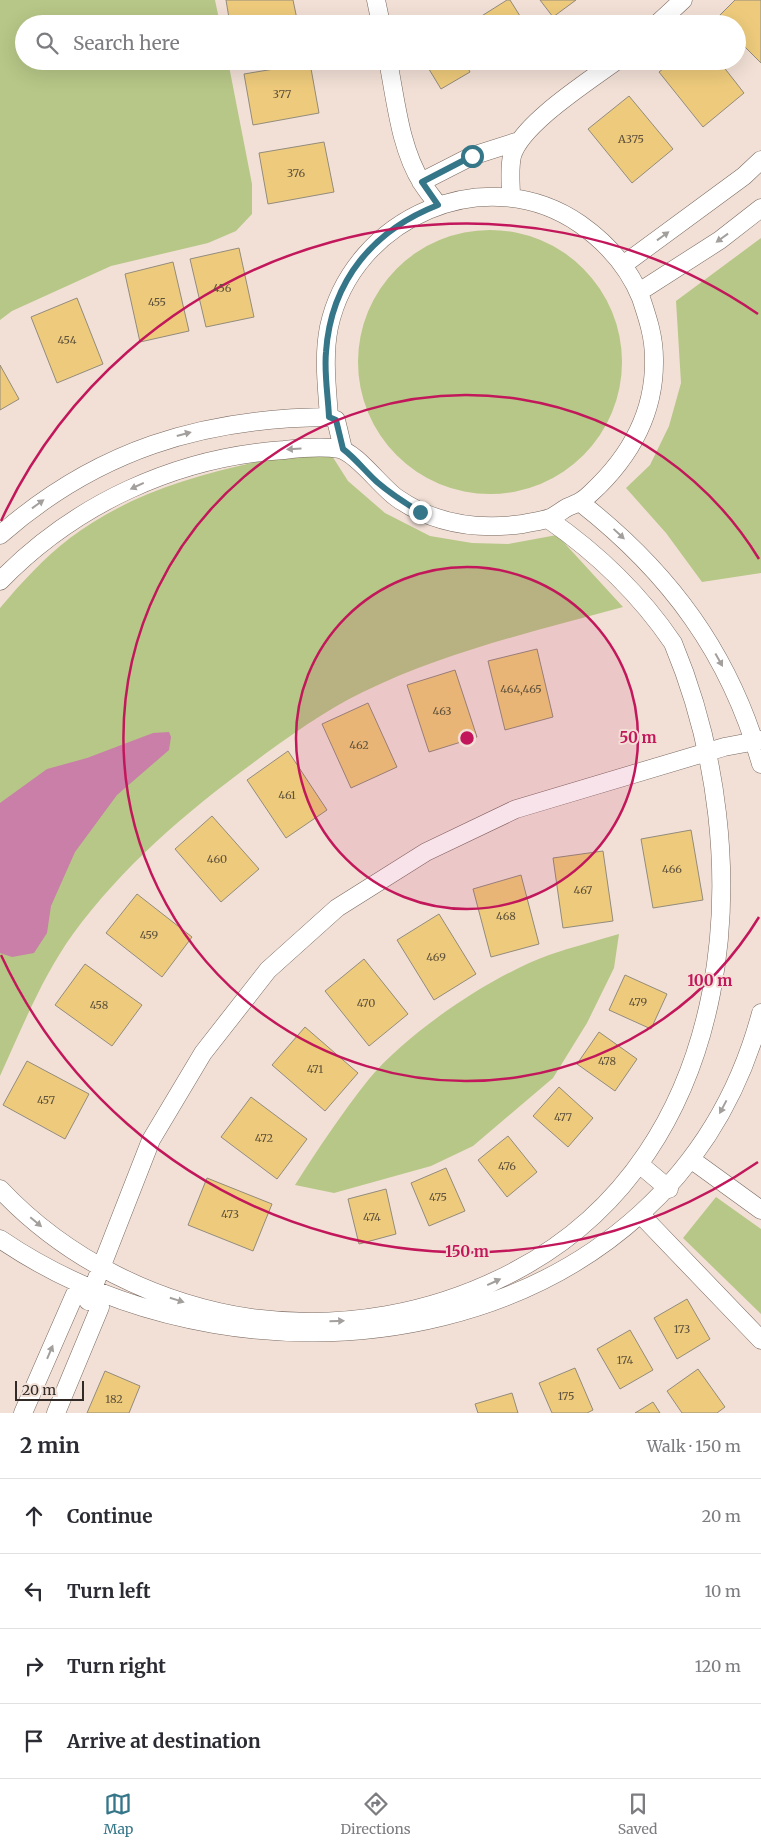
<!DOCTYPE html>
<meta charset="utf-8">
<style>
:root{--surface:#fff;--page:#f2f2f3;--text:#2b2b33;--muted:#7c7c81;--line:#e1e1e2;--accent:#357689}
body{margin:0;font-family:Merriweather,serif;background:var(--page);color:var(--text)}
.scale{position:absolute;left:15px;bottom:12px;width:69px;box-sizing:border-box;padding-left:5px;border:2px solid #312a26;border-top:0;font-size:14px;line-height:18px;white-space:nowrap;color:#312a26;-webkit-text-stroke:4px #f2e0d6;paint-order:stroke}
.stop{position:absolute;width:15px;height:15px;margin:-11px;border:4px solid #357689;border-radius:50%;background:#fff}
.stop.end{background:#357689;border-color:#fff;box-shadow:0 1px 5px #0008}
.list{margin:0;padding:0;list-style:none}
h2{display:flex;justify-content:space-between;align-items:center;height:65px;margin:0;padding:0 20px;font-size:21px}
h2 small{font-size:16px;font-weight:400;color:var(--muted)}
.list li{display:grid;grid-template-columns:32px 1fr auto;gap:15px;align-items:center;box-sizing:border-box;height:75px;padding:0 20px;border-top:1px solid var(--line)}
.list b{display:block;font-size:19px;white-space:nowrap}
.list em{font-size:16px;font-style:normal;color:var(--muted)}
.icon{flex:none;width:28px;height:28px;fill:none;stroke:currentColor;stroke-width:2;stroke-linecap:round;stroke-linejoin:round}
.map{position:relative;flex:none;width:761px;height:1413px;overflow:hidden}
.search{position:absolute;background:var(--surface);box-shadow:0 5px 20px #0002;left:15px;right:15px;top:15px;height:55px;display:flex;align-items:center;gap:12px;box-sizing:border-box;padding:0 18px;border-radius:28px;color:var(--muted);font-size:19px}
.sheet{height:365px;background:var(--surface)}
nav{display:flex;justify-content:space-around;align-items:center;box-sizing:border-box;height:70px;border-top:1px solid var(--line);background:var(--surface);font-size:14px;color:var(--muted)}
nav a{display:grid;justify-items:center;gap:2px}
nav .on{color:var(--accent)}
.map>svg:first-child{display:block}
</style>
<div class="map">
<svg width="761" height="1413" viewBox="0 0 761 1413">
<rect width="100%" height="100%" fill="#f2e0d6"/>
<path fill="#b7c787" d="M0,0H215L220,24H24V61H228L252,184V214L236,231L208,243L111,266L12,311L0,320Z
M358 362a132 132 0 1 1 264 0a132 132 0 1 1-264 0Z
M761,238V573L702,582L666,533L626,488L650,465L669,426L681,383L676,301Z
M327,448L348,481L385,513L430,536L472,543L508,544L557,535L623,607C535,631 445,652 363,692C324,711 288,737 253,763C186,812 122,867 73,934C42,977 22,1028 0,1076V608C21,583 44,558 70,538C144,482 237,465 327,448Z
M619,934L614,968L587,1023L553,1078L473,1146L431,1166L334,1193L295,1185C318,1149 342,1113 369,1079C408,1032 491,976 549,955C572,947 596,941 619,934Z
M716,1197L761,1229V1314L683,1238Z"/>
<path fill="#c97fa8" d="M169,732L171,737L169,750L117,795L75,852L51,906L47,933L34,953L12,957L0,953V803L47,769L87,758L153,733Z"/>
<path fill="#eecb7c" stroke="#938b7c" d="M226,0H293L298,24H230Z
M507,0H510L525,24H485L480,17Z
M540,0H576L553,17Z
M735,0H761V63L737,39V24H722L717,18Z
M424,61H464L470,72L441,89Z
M673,61H719L744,93L703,127L659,72Z
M310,63L319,113L253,125L244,74Z
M629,96L673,149L632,183L588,129Z
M324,142L334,192L268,204L259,153Z
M239,248L254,317L206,327L190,259Z
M173,262L189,331L140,342L125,274Z
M77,298L103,364L57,383L31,317Z
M0,365L19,399L0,410Z
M537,649L553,717L505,730L488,661Z
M455,670L477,737L429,752L407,685Z
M368,703L397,767L351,788L322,724Z
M288,751L327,810L286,838L247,780Z
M212,816L259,869L221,902L175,849Z
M691,830L703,900L653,908L641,839Z
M603,851L613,921L563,928L553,858Z
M521,875L539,944L491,957L473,889Z
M137,894L192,937L162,977L106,933Z
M439,914L476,974L434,1000L397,940Z
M364,959L408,1014L369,1046L325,991Z
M85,964L142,1005L112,1046L55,1005Z
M625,975L667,994L651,1029L609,1010Z
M305,1027L358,1073L325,1111L272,1065Z
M599,1032L637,1059L615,1091L577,1064Z
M27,1061L89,1094L65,1139L3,1105Z
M559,1087L593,1118L568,1147L533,1116Z
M251,1097L307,1139L277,1179L221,1137Z
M508,1136L537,1172L507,1197L478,1160Z
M446,1168L465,1211L429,1226L411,1183Z
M207,1178L272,1204L253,1251L188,1225Z
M386,1189L396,1234L359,1244L348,1199Z
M687,1299L710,1339L677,1359L654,1318Z
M630,1330L653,1370L620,1389L597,1349Z
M575,1368L593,1410L587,1413H552L539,1383Z
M698,1369L725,1407L717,1413H682L667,1391Z
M105,1371L140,1386L129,1413H87Z
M512,1393L518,1413H478L475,1404Z
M653,1402L660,1413H635Z"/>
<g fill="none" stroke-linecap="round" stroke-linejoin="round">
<g stroke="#796960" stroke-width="19">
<path id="street" d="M376,0L381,24
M657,24L683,0
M388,61C396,101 400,148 422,183C427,191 433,198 438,205
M421,182L472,156L519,141
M511,198C511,184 509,169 512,156C521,124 589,81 616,61
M623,265L744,176L761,160
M639,292L720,240L761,208
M581,503C670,573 730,654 761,764
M0,535C97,450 202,418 329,417
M0,581C75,504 176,457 284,450C301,448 322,446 339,449C356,452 381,487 397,498C434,524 479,530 523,524C532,522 542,521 550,518C557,515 562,510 568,507C578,503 583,501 591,493C630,457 655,413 654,359C654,337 648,319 641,298C629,268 607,243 580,224C486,159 353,217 329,327C323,357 327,387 329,417L336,420L343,449
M692,1160L761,1210
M644,1168L669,1189
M0,1189C66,1259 157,1304 251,1318C342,1330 434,1314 515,1271C740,1153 761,854 673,643C639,593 597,553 548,519
M644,1218L761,1340
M0,1239C256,1413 672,1347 761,1013
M88,1301L151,1140L203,1053L268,970L337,908L426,852L516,809L724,747L761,740
M23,1413L75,1294
M56,1413L100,1307"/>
</g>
<use href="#street" stroke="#fff" stroke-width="18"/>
</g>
<defs><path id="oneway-solid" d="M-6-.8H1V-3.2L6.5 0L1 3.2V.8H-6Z" transform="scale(1.25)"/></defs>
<g fill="#a29f9d">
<use href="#oneway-solid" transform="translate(663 236) rotate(-36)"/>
<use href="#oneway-solid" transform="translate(722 238) rotate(144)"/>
<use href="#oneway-solid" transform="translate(184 434) rotate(-15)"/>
<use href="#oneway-solid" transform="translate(294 449) rotate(176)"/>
<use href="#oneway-solid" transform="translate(137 486) rotate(155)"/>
<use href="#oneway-solid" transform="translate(38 504) rotate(-36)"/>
<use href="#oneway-solid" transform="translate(619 534) rotate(43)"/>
<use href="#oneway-solid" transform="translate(719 660) rotate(61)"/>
<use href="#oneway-solid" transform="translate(723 1107) rotate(118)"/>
<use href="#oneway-solid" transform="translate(36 1222) rotate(40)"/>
<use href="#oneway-solid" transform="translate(494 1282) rotate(-25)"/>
<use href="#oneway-solid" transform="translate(177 1300) rotate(17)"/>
<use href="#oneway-solid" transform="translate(337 1321) rotate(-2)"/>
<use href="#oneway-solid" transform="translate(50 1352) rotate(-67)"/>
</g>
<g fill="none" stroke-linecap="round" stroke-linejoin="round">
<path stroke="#357689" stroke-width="6" d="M420,512C405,503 391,494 377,482C365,471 356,459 343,449L336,420L329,417C328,395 324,373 326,352C331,280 374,230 438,205L422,182L472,156"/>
</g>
<circle cx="467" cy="738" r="171" fill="#c2185b" fill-opacity=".12"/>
<g fill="none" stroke="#c2185b" stroke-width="2.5">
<circle cx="467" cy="738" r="171"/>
<path d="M759 917A343 343 0 1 1 759 559"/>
<path d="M758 1162A514 514 0 0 1 1 955M1 521A514 514 0 0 1 758 314"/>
</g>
<g text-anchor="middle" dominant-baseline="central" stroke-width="4" stroke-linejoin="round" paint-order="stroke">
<g font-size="11" fill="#60523c">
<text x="282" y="94">377</text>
<text x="631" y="139">A375</text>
<text x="296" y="173">376</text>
<text x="222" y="288">456</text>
<text x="157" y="302">455</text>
<text x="67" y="340">454</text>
<text x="521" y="689">464,465</text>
<text x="442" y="711">463</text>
<text x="359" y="745">462</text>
<text x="287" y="795">461</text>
<text x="217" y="859">460</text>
<text x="672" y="869">466</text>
<text x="583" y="890">467</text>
<text x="506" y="916">468</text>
<text x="149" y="935">459</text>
<text x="436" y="957">469</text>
<text x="638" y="1002">479</text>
<text x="366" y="1003">470</text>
<text x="99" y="1005">458</text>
<text x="607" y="1061">478</text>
<text x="315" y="1069">471</text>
<text x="46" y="1100">457</text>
<text x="563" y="1117">477</text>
<text x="264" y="1138">472</text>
<text x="507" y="1166">476</text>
<text x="438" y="1197">475</text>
<text x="230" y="1214">473</text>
<text x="372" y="1217">474</text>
<text x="682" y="1329">173</text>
<text x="625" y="1360">174</text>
<text x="566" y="1396">175</text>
<text x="114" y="1399">182</text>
</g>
</g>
<circle cx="467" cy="738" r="8" fill="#c2185b" stroke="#f2e0d6" stroke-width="2.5"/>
<g font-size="15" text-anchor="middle" font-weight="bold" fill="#c2185b" stroke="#f2e0d6" stroke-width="4" stroke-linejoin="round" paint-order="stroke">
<text x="638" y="743">50 m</text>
<text x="710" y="986">100 m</text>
<text x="467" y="1257">150 m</text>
</g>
</svg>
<div class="scale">20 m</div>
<div class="stop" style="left:472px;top:156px"></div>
<div class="stop end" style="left:420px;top:512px"></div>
<div class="search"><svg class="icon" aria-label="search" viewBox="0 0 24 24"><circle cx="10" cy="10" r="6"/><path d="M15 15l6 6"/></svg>Search here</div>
</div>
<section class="sheet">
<h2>2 min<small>Walk · 150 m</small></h2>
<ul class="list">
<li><svg class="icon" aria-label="ahead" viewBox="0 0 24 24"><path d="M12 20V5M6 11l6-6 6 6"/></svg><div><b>Continue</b></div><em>20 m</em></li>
<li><svg class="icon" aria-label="left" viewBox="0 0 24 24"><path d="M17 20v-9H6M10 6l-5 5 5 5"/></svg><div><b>Turn left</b></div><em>10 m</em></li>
<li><svg class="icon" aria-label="right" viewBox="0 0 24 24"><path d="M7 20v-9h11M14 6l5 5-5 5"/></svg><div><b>Turn right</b></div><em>120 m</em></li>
<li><svg class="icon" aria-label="arrive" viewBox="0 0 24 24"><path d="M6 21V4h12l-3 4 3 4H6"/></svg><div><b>Arrive at destination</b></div></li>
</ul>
</section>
<nav>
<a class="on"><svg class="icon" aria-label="map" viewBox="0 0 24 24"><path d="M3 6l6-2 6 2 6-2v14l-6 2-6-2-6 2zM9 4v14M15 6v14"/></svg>Map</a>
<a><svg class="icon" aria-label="directions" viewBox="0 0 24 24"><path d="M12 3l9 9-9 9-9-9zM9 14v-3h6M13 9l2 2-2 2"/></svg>Directions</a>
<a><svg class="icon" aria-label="saved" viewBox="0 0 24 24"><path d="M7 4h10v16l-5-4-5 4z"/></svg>Saved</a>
</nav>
